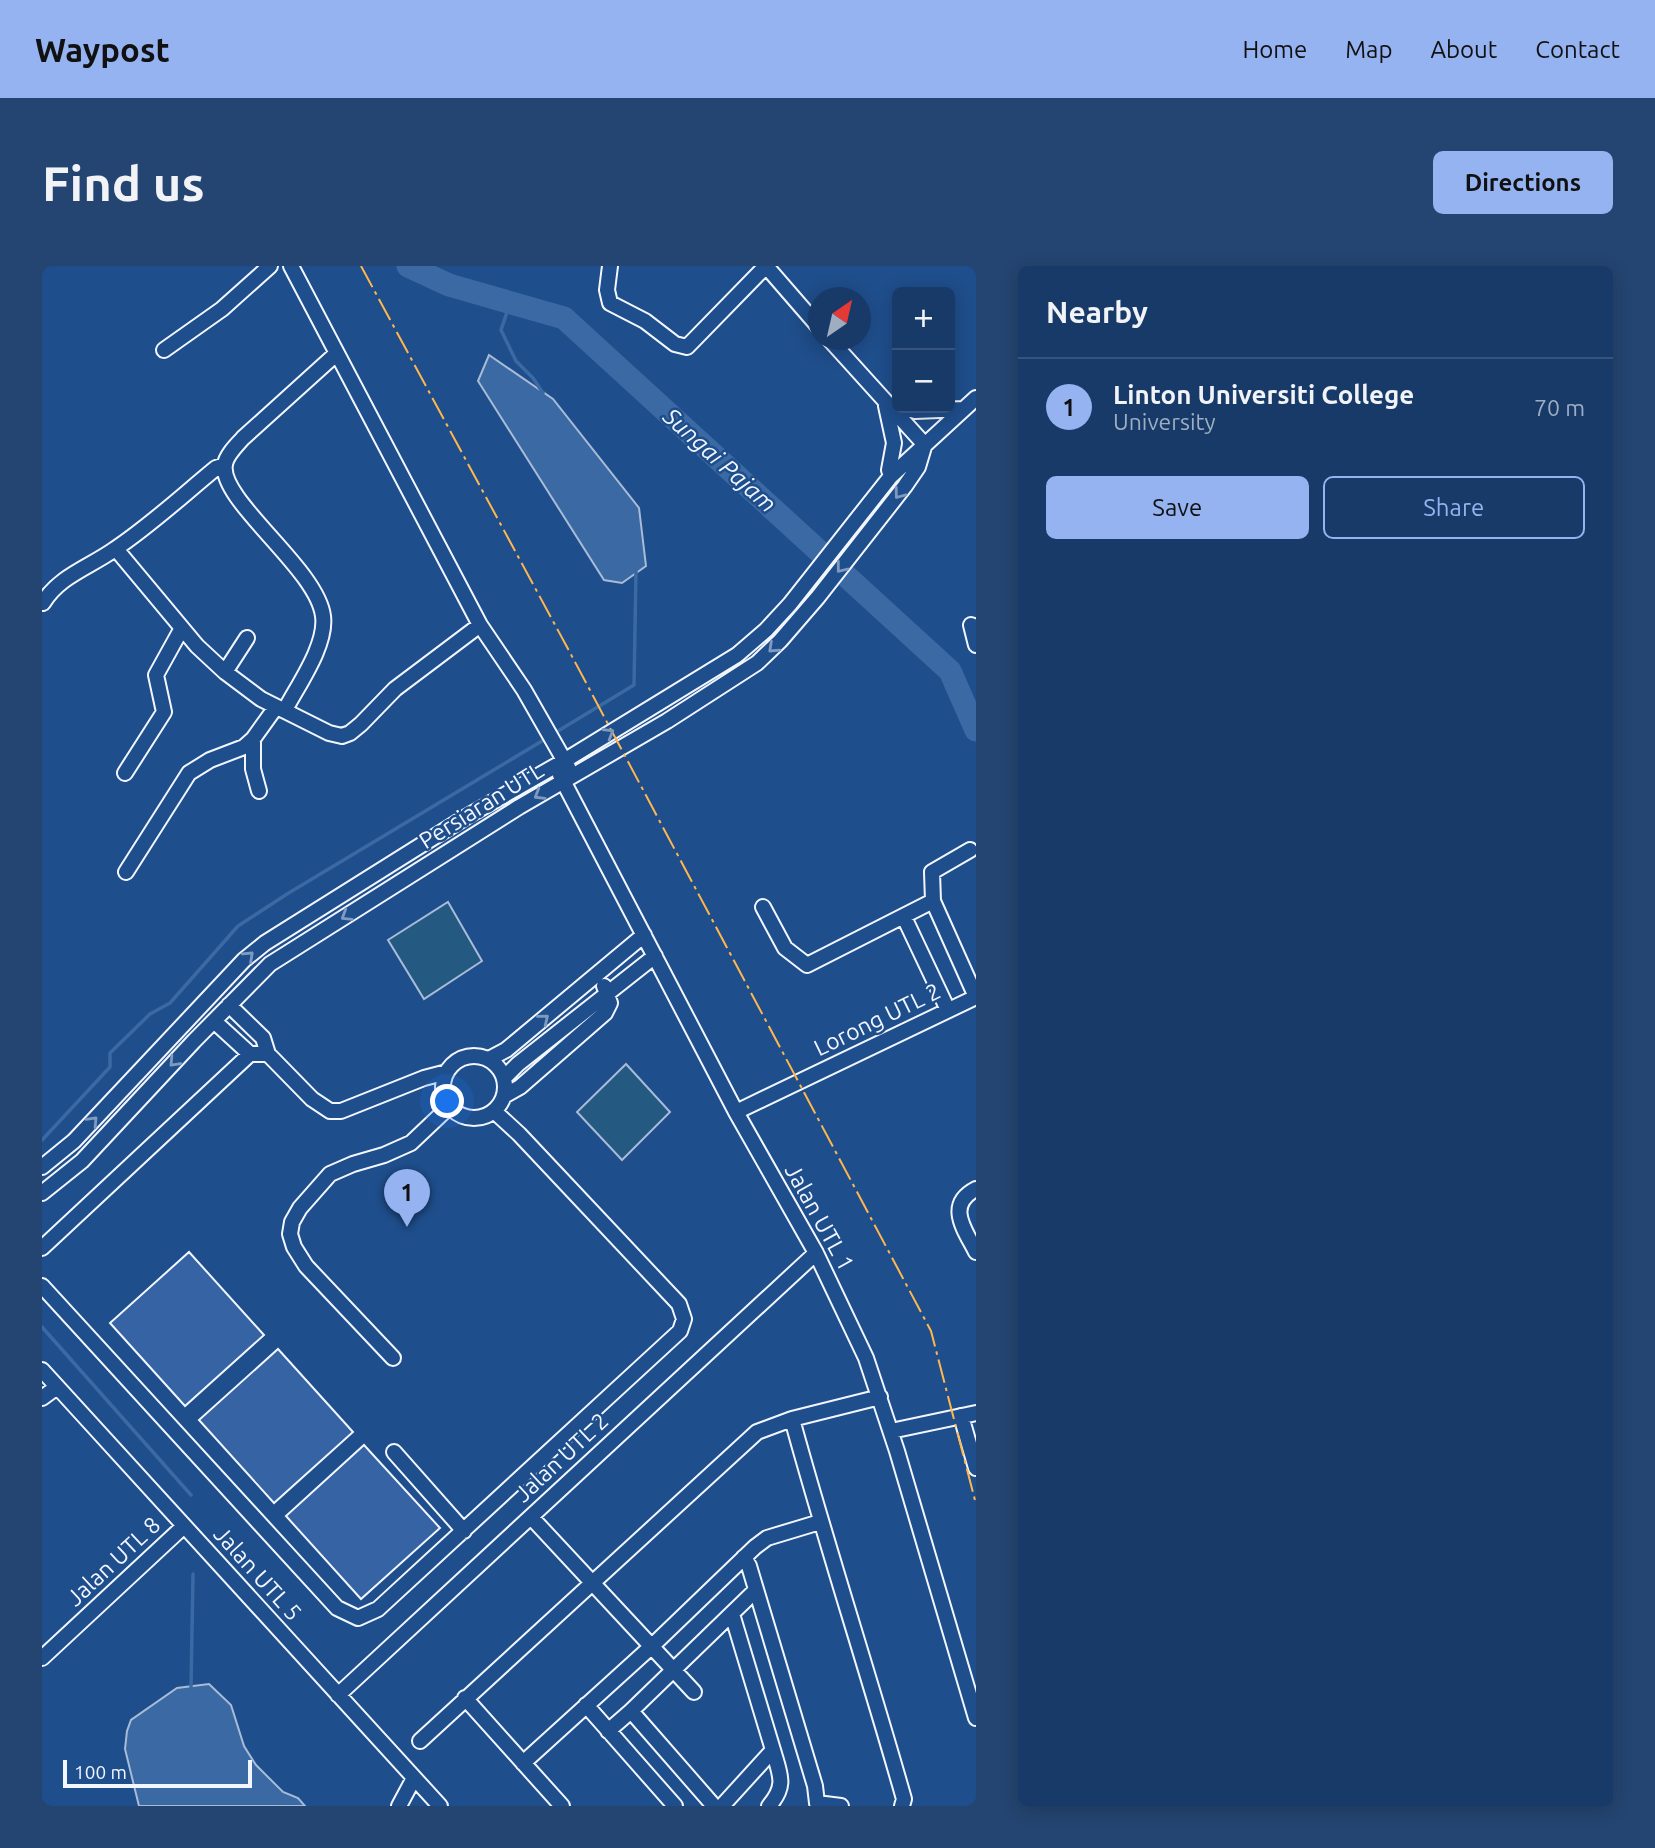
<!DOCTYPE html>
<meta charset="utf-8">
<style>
:root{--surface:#173a69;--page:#244571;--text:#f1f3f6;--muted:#9eadc0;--line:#36547d;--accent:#95b2f1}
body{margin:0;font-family:Ubuntu,sans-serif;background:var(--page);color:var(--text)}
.controls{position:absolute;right:21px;top:21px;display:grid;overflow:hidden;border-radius:10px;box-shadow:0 4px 18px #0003}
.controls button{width:63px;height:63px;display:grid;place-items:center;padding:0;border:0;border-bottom:2px solid var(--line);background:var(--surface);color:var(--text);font:35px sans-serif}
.compass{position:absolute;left:766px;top:21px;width:63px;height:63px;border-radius:50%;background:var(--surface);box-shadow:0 4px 18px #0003;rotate:34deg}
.scale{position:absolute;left:21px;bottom:18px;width:189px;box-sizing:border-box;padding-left:7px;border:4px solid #f2f6ff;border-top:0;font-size:19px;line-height:24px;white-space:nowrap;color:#f2f6ff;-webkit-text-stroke:5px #1f4e8c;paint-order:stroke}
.you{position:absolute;left:406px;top:836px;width:24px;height:24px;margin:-18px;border:5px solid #fff;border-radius:50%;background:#1a73e8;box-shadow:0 0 0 10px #1a73e833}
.badge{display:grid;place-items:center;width:46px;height:46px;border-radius:50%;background:var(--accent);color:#111;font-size:23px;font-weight:700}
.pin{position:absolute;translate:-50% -58px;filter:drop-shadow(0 2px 4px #0008)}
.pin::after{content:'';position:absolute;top:37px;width:24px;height:21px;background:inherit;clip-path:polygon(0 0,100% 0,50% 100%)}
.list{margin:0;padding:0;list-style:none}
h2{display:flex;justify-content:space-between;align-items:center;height:91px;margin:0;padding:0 28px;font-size:30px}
h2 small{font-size:23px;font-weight:400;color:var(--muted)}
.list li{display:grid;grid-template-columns:46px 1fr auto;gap:21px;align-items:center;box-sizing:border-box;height:98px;padding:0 28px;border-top:2px solid var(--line)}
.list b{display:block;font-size:26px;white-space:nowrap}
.list p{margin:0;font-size:23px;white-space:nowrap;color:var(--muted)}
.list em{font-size:23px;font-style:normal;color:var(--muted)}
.actions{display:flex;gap:14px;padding:21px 28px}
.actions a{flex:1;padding:16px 0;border:2px solid var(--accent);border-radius:10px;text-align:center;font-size:24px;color:var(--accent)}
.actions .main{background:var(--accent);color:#111}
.map{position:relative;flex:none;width:934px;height:1540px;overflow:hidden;border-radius:10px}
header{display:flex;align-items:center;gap:42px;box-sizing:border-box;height:98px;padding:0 35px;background:var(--accent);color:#111}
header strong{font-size:33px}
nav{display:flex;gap:38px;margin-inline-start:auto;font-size:24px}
.intro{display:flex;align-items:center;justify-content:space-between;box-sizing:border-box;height:168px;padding:0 42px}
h1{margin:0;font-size:49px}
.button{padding:18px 32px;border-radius:10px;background:var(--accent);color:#111;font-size:24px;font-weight:700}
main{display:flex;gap:42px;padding:0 42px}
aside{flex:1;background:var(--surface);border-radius:10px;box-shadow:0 4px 18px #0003}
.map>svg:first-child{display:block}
</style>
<header>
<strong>Waypost</strong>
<nav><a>Home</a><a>Map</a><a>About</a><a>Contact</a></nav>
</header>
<div class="intro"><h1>Find us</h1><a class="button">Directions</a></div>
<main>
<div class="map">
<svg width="934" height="1540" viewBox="0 0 934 1540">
<rect width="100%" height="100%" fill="#1f4e8c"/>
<path fill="#245a82" stroke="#a8bbd7" stroke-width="2" d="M406,636L440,695L382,733L346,674Z
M584,798L628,846L580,894L535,846Z"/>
<path fill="#3b69a3" stroke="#a8bbd7" stroke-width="2" d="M447,89L511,133L597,242L604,300L580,317L562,314L436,115Z
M167,1418L189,1439L202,1480L214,1499L241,1526L256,1532L263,1540H97L83,1483L85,1465L89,1454L135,1422Z"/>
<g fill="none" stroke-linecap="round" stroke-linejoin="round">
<path stroke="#3b69a3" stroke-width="3.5" d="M468,37L459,64L474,95L491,112L501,127
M511,468L592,419L594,305
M0,874L68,801V787L108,748L128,737L196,660L245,628L505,472
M0,1061L149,1229
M149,1421L151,1308"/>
<path stroke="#3b69a3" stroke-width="23" d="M366,0L407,19L522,52L908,405L934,464"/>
</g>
<path fill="#3563a3" stroke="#f2f6ff" stroke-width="2" d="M147,986L222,1069L143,1140L68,1057Z
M236,1083L311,1166L232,1237L157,1154Z
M322,1179L398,1262L319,1333L244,1250Z"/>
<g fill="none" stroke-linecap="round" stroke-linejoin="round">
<g stroke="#f2f6ff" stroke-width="18">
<path id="minor" d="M249,0L438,359L482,424L526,501
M568,0L565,24L568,37L603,55L633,78L645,81L724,0
M724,0L776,60
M788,74L883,179
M122,84L180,43L228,0
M844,140L852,177L847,204L849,210
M861,142L873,145L921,143
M74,283L155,380L183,406L219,433L287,467L300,470L308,467L319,458L353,423L438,359
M1,337C17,310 48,301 73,283C109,259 141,229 174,202L183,199
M934,361L929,359L934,379
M183,406L205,372
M243,444C256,419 285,379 281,350C275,302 176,234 183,198C185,188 195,179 201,172L294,88
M83,507L122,446L114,409L140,362
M518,509L694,846L774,987L824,1092L855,1185L934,1452
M217,525L211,503V473L234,441
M84,606L147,507L168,494L202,481L211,473
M721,641L743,682L765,699L891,635
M862,651L906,744
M187,739L221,772L226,788L270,833L288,845H299L382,812L405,806
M172,755L208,788
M401 821a31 31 0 1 1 62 0a31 31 0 1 1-62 0Z
M447,793L464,784L602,669
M462,812L476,798L613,690
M462,830L478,821L563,747L568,737L562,720
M694,846L934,731L891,635L890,606L928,584
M0,901L32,875L202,694L223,677L424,551L522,495L695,389L724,364L748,338L849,210L934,132
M934,923C903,939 923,964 934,986
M0,927L40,895L152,775L228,698L477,541L625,455L715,397L738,375L776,331L863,220L876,201L882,181
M0,982L208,788H226
M0,1020L295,1342L316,1352L336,1343L638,1065L642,1053L637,1038L477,868L452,845
M351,1092L264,1000L252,981L248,968L250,956L258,942L288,908L311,898L342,889L369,877L408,840
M0,1104L398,1540
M0,1132L15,1121
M919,1150L934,1202
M750,1153C785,1281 826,1406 862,1533L860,1540
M849,1165L934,1147
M352,1186L422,1265
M489,1251L652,1426
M702,1291L707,1300L773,1520L775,1537L799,1540
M0,1392L142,1260
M296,1429L774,987
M423,1432L520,1540
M544,1439L633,1540
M589,1445L714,1324
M566,1465L589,1445L672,1540
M378,1475L715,1166L750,1153L838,1131
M481,1497L610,1380L713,1281L725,1272L778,1256
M357,1540L372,1512
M680,1540L731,1484L690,1348
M727,1540C745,1519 738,1509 731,1484"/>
</g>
<use href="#minor" stroke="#1f4e8c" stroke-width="14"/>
<path stroke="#ffb74d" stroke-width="2" stroke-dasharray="24 5 3.5 5" stroke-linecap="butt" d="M319,0L525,381L889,1065L934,1238"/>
</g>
<defs><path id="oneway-chevron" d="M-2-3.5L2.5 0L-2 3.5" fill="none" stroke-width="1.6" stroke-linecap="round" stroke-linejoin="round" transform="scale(1.75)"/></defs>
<g stroke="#7e9ac0">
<use href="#oneway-chevron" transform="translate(857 228) rotate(127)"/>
<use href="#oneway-chevron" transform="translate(799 302) rotate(128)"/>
<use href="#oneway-chevron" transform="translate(731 382) rotate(137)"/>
<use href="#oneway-chevron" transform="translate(567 467) rotate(-31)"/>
<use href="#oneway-chevron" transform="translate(497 529) rotate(149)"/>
<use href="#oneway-chevron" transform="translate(304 650) rotate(148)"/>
<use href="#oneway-chevron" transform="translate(207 690) rotate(-43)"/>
<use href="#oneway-chevron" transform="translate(502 753) rotate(-39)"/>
<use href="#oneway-chevron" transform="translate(132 796) rotate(133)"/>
<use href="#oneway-chevron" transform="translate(51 855) rotate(-47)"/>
</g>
<g text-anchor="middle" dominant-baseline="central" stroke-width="5" stroke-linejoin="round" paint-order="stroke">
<g font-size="23" fill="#f2f6ff" stroke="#1f4e8c">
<text transform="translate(439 539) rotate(-32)">Persiaran UTL</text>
<text transform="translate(835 753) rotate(-26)">Lorong UTL 2</text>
<text transform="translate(778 951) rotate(61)">Jalan UTL 1</text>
<text transform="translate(519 1191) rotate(-43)">Jalan UTL 2</text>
<text transform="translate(71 1295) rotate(-43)">Jalan UTL 8</text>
<text transform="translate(216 1307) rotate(48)">Jalan UTL 5</text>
</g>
<g font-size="24" font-style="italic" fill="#f2f6ff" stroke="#1f4e8c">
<text transform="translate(678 194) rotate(42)">Sungai Pajam</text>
</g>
</g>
</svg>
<div class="controls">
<button>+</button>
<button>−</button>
</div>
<svg class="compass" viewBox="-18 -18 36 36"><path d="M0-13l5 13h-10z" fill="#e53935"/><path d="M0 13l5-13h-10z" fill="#9eadc0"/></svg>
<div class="scale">100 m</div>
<div class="you"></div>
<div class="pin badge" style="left:365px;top:961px">1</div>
</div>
<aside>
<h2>Nearby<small></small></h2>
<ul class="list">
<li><span class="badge">1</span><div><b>Linton Universiti College</b><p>University</p></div><em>70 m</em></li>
</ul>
<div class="actions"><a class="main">Save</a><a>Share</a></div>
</aside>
</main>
